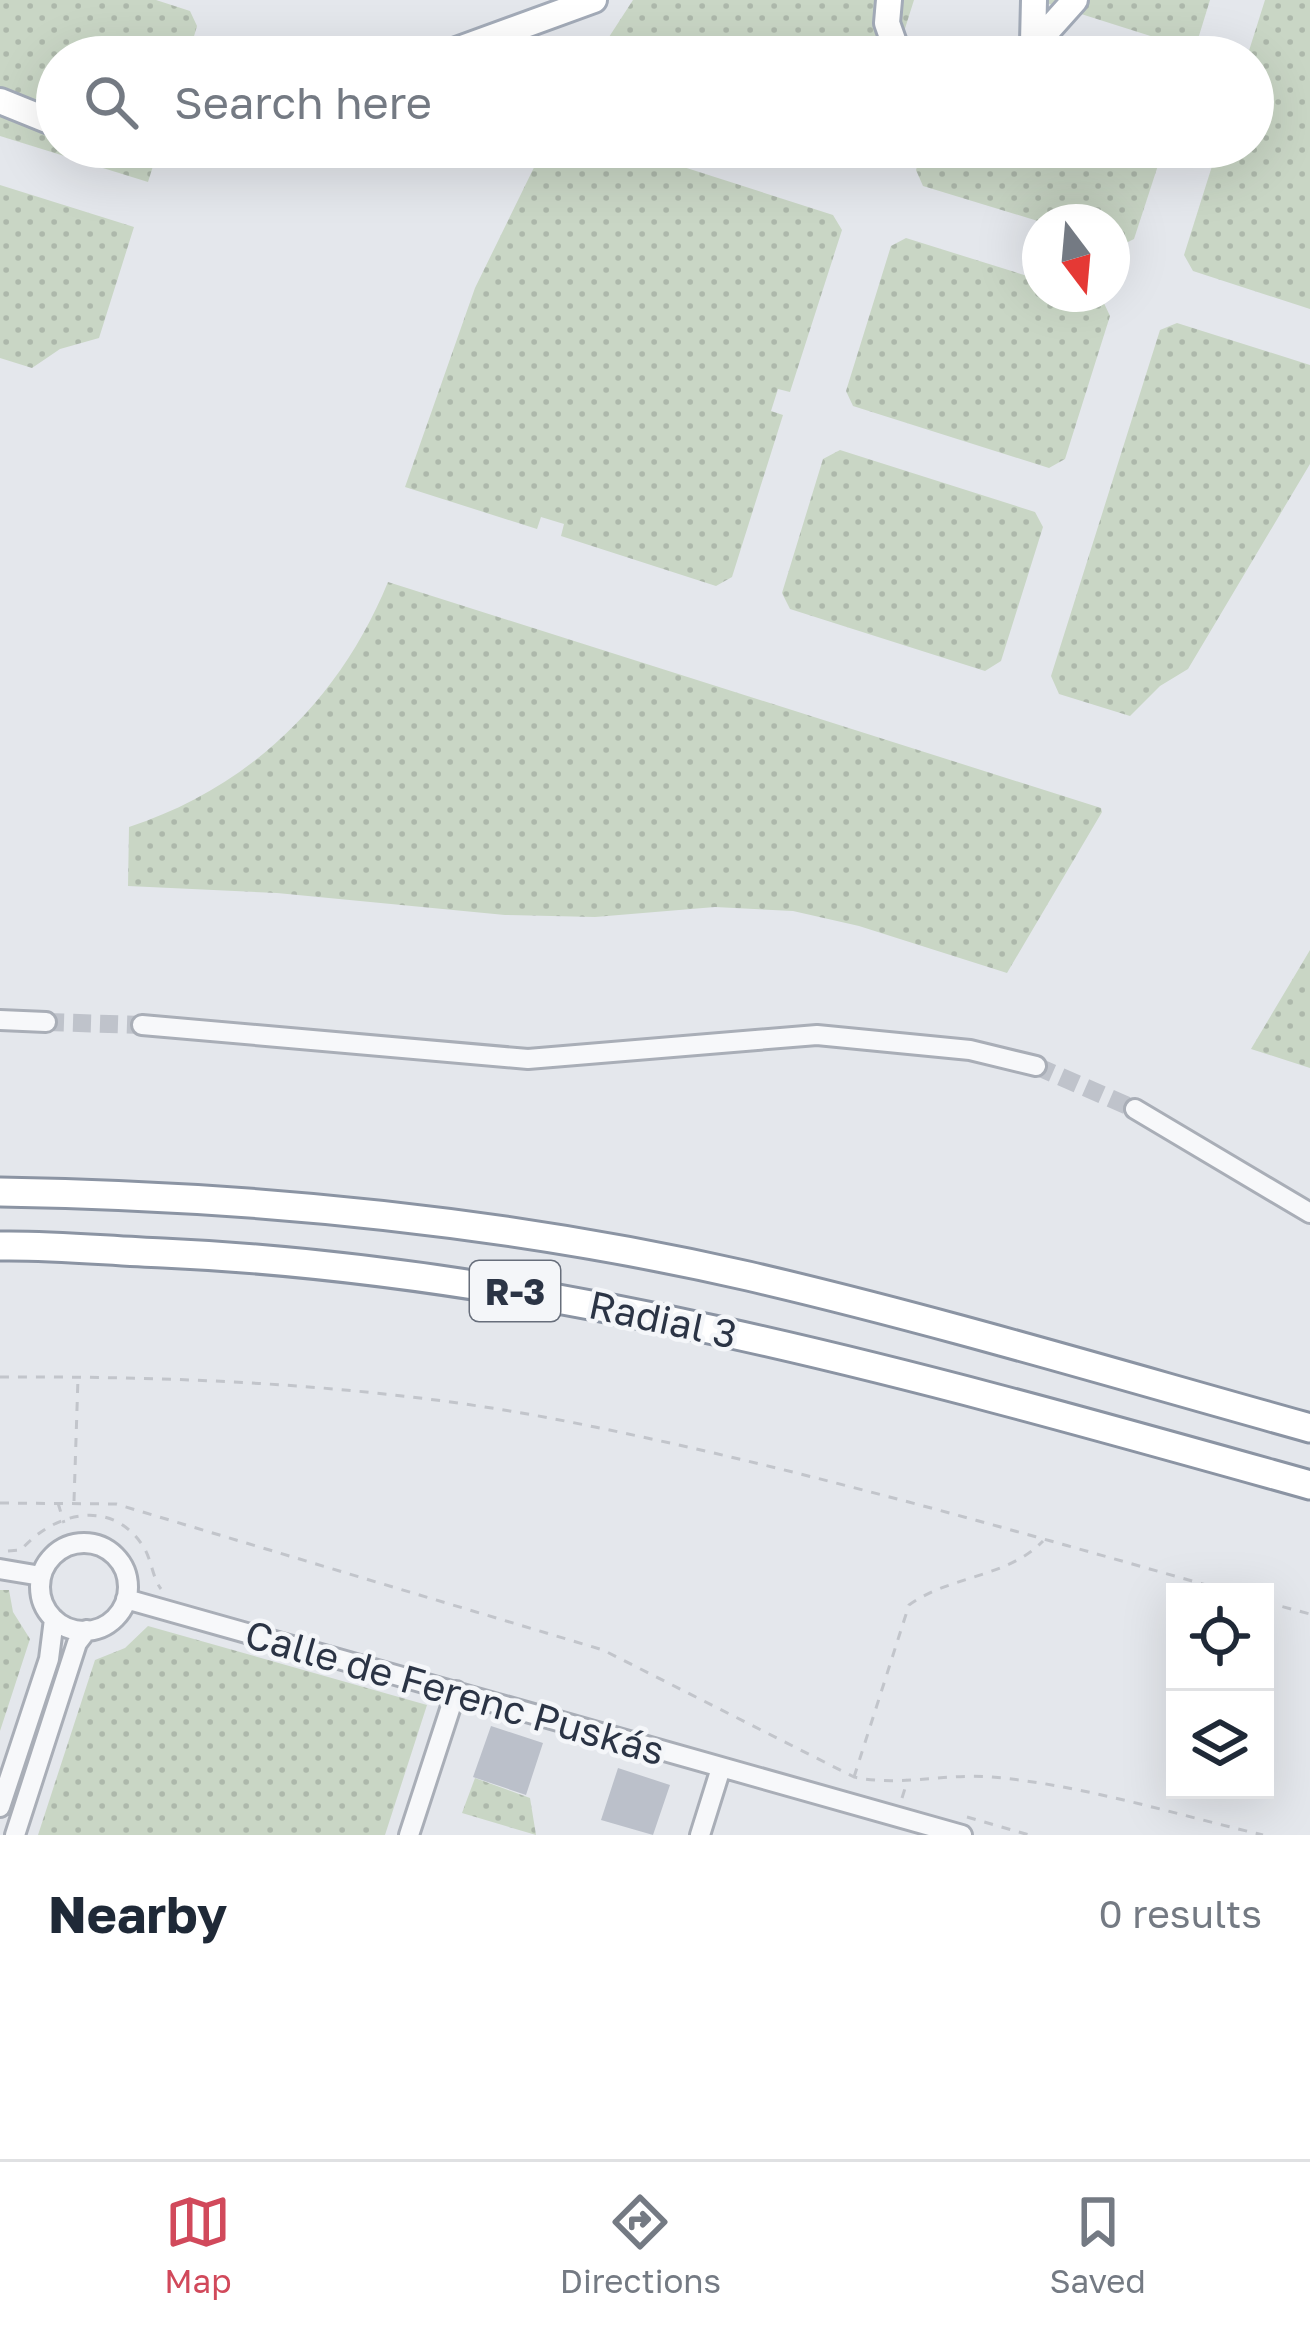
<!DOCTYPE html>
<meta charset="utf-8">
<style>
:root{--surface:#fff;--page:#f6f6f7;--text:#1f2937;--muted:#747a83;--line:#e0e1e3;--accent:#d1495b}
body{margin:0;font-family:"Golos Text",sans-serif;background:var(--page);color:var(--text)}
.controls{position:absolute;right:36px;bottom:36px;display:grid;overflow:hidden;border-radius:0px;box-shadow:0 12px 48px #0002}
.controls button{width:108px;height:108px;display:grid;place-items:center;padding:0;border:0;border-bottom:3px solid var(--line);background:var(--surface);color:var(--text);font:60px sans-serif}
.compass{position:absolute;left:1022px;top:204px;width:108px;height:108px;border-radius:50%;background:var(--surface);box-shadow:0 12px 48px #0002;rotate:164deg}
.list{margin:0;padding:0;list-style:none}
h2{display:flex;justify-content:space-between;align-items:center;height:156px;margin:0;padding:0 48px;font-size:51px}
h2 small{font-size:39px;font-weight:400;color:var(--muted)}
.icon{flex:none;width:66px;height:66px;fill:none;stroke:currentColor;stroke-width:2;stroke-linecap:round;stroke-linejoin:round}
.map{position:relative;flex:none;width:1310px;height:1835px;overflow:hidden}
.search{position:absolute;background:var(--surface);box-shadow:0 12px 48px #0002;left:36px;right:36px;top:36px;height:132px;display:flex;align-items:center;gap:30px;box-sizing:border-box;padding:0 42px;border-radius:66px;color:var(--muted);font-size:45px}
.sheet{height:324px;background:var(--surface)}
nav{display:flex;justify-content:space-around;align-items:center;box-sizing:border-box;height:168px;border-top:3px solid var(--line);background:var(--surface);font-size:33px;color:var(--muted)}
nav a{display:grid;justify-items:center;gap:6px}
nav .on{color:var(--accent)}
.map>svg:first-child{display:block}
</style>
<div class="map">
<svg width="1310" height="1835" viewBox="0 0 1310 1835">
<defs>
<pattern id="grass-dots" width="8" height="8" patternUnits="userSpaceOnUse" patternTransform="scale(3)"><rect width="8" height="8" fill="#c9d6c5"/><path d="M2 2h.1M6 6h.1" fill="none" stroke="#adb8ab" stroke-width="1.8" stroke-linecap="round"/></pattern>
</defs>
<rect width="100%" height="100%" fill="#e4e7ec"/>
<path fill="url(#grass-dots)" d="M0,0H156L190,11L197,26L188,57H57V147H159L148,182L0,136Z
M633,0H914L896,57H596Z
M1037,0H1210L1198,39L1182,46Z
M1265,0H1310V309L1193,271L1184,255L1218,147H1253V57H1247Z
M544,147H621L833,215L842,230L790,392L778,389L771,411L783,415L732,577L716,586L561,536L564,524L541,517L537,529L405,487L475,288Z
M923,147H1164L1134,239L1118,247L1112,245V222H1041L923,186L916,170Z
M0,185L134,227L99,338L60,349L32,368L0,358Z
M906,238L1040,280V294L1102,299L1110,316L1065,459L1049,468L853,406L846,391L891,246Z
M1177,323L1310,365V464L1188,669L1160,686L1130,716L1059,694L1051,676L1160,330Z
M840,450L1035,512L1043,527L1001,661L985,671L790,609L782,593L823,459Z
M388,582L1101,808L1102,812L1007,973L859,926L793,911L715,907L595,917L505,915L277,893L128,886L129,827C251,787 340,699 388,582Z
M1310,950V1068L1251,1049Z
M0,1590H9L13,1612L30,1639L0,1731Z
M148,1626L427,1705L385,1835H38L95,1660L125,1648Z
M475,1778L530,1798L536,1835L462,1813Z"/>
<path fill="#bbc0ca" d="M491,1726L543,1743L526,1795L473,1777Z
M618,1768L670,1785L653,1835L601,1820Z"/>
<g fill="none" stroke-linecap="round" stroke-linejoin="round">
<path stroke="#bfc3cb" stroke-width="18" stroke-dasharray="18 9" stroke-linecap="butt" d="M46,1022L142,1025
M1036,1066L1135,1109"/>
<g stroke="#a9aeb7" stroke-width="24">
<path id="minor" d="M0,1020L46,1022
M142,1025L528,1059L817,1035L970,1050L1036,1066
M1135,1109L1310,1213
M40 1587a44 44 0 1 1 88 0a44 44 0 1 1-88 0Z
M0,1569L41,1576
M126,1599L962,1835
M0,1807L49,1659L54,1619
M15,1835L77,1643L87,1630
M409,1835L456,1691
M700,1835L721,1768"/>
</g>
<g stroke="#a3abb8" stroke-width="30">
<path id="major" d="M889,0L887,23L899,57
M1033,42L1034,0
M437,57L594,0
M1024,57L1075,0
M0,101L57,124"/>
</g>
<g stroke="#8b94a3" stroke-width="33">
<path id="highway" d="M0,1192C252,1196 502,1220 748,1276C937,1320 1123,1376 1310,1428
M0,1246C54,1245 109,1251 163,1253C556,1271 934,1380 1310,1485"/>
</g>
<path stroke="#c2c5cb" stroke-width="3" stroke-dasharray="9 9" stroke-linecap="butt" d="M0,1377C189,1376 385,1385 570,1422C793,1466 1012,1530 1231,1592
M74,1501L78,1378
M0,1503L116,1504L603,1650L854,1777C898,1787 946,1773 992,1777C1083,1785 1174,1814 1263,1835
M58,1503L64,1523
M8,1551L21,1550C53,1513 111,1497 143,1546C152,1560 152,1577 161,1589
M1265,1602L1310,1614
M854,1777L909,1605C951,1575 1007,1578 1043,1541
M902,1798L908,1779
M967,1817L1029,1835"/>
<use href="#minor" stroke="#f7f8fa" stroke-width="18"/>
<use href="#major" stroke="#fff" stroke-width="24"/>
<use href="#highway" stroke="#fff" stroke-width="27"/>
</g>
<g text-anchor="middle" dominant-baseline="central" stroke-width="9" stroke-linejoin="round" paint-order="stroke">
<rect fill="#f4f6f9" stroke="#676e7b" stroke-width="3" x="470" y="1261" width="90" height="60" rx="9"/>
<g font-size="36" font-weight="bold" fill="#2b3445">
<text x="515" y="1291">R-3</text>
</g>
<g font-size="39" fill="#2b3445" stroke="#f4f6f9">
<text transform="translate(663 1319) rotate(12)">Radial 3</text>
<text transform="translate(455 1692) rotate(16)">Calle de Ferenc Puskás</text>
</g>
</g>
</svg>
<div class="controls">
<button><svg class="icon" aria-label="locate" viewBox="0 0 24 24"><circle cx="12" cy="12" r="6"/><path d="M12 2v4M12 18v4M2 12h4M18 12h4"/></svg></button>
<button><svg class="icon" aria-label="layers" viewBox="0 0 24 24"><path d="M12 4l9 5-9 5-9-5zM3 14l9 5 9-5"/></svg></button>
</div>
<svg class="compass" viewBox="-18 -18 36 36"><path d="M0-13l5 13h-10z" fill="#e53935"/><path d="M0 13l5-13h-10z" fill="#747a83"/></svg>
<div class="search"><svg class="icon" aria-label="search" viewBox="0 0 24 24"><circle cx="10" cy="10" r="6"/><path d="M15 15l6 6"/></svg>Search here</div>
</div>
<section class="sheet">
<h2>Nearby<small>0 results</small></h2>
<ul class="list">
</ul>
</section>
<nav>
<a class="on"><svg class="icon" aria-label="map" viewBox="0 0 24 24"><path d="M3 6l6-2 6 2 6-2v14l-6 2-6-2-6 2zM9 4v14M15 6v14"/></svg>Map</a>
<a><svg class="icon" aria-label="directions" viewBox="0 0 24 24"><path d="M12 3l9 9-9 9-9-9zM9 14v-3h6M13 9l2 2-2 2"/></svg>Directions</a>
<a><svg class="icon" aria-label="saved" viewBox="0 0 24 24"><path d="M7 4h10v16l-5-4-5 4z"/></svg>Saved</a>
</nav>
